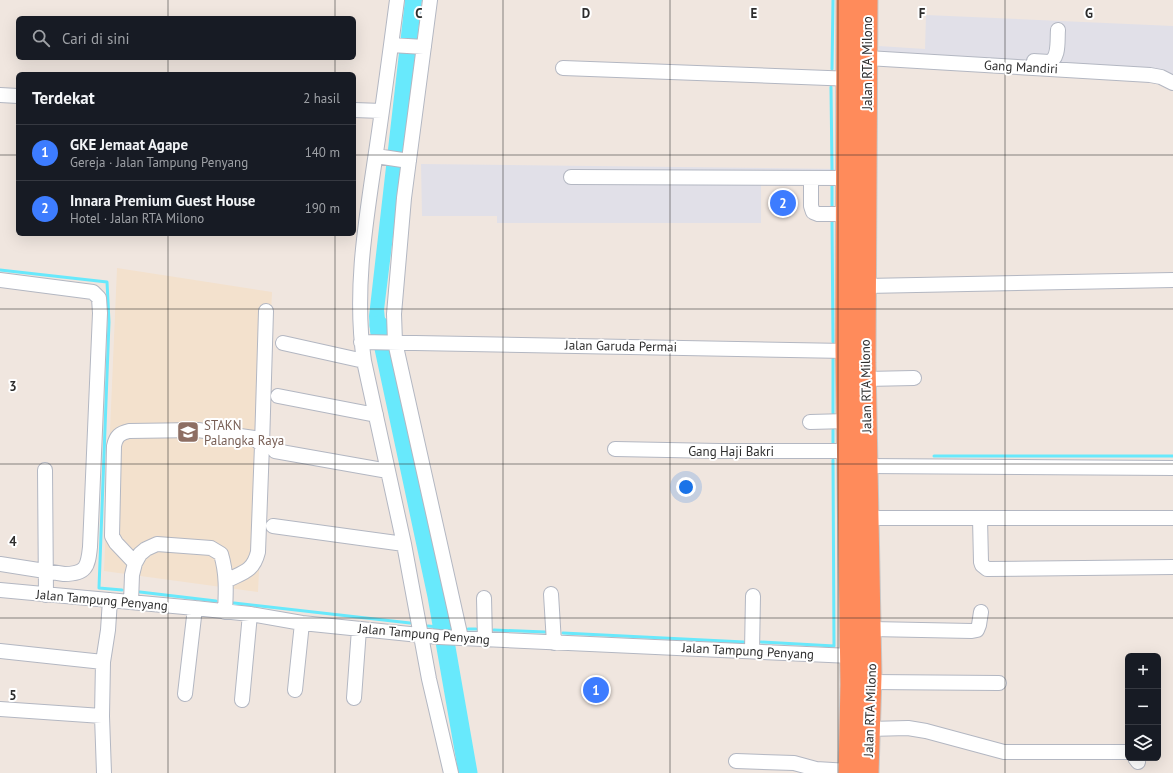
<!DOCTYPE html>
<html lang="id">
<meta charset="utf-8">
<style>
:root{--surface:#171b24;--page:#20242c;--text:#f1f3f6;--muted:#9ea1a6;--line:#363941;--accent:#3d7cff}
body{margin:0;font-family:"PT Sans",sans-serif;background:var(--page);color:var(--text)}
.controls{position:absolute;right:12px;bottom:12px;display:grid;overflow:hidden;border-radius:6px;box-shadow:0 4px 16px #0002}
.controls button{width:36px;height:36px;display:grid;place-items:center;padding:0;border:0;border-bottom:1px solid var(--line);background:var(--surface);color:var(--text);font:20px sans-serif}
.you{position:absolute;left:686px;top:487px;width:14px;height:14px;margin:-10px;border:3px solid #fff;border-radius:50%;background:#1a73e8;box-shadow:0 0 0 6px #1a73e833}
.badge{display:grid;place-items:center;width:26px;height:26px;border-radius:50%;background:var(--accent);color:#fff;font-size:13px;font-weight:700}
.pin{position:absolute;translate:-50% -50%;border:2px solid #fff;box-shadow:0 1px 4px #0006}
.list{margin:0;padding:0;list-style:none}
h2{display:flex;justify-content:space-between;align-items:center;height:52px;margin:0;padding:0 16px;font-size:17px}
h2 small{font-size:13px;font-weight:400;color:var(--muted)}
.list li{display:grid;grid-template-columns:26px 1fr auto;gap:12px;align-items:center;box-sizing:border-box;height:56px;padding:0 16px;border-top:1px solid var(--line)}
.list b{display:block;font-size:15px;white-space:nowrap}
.list p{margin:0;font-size:13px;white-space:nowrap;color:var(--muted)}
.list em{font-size:13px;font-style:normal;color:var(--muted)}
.icon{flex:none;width:22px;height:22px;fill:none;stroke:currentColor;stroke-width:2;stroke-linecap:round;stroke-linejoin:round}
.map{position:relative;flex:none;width:1173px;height:773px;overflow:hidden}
.search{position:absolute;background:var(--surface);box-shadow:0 4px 16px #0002;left:16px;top:16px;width:340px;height:44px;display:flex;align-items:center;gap:10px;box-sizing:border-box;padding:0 14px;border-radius:6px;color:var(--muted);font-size:15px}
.panel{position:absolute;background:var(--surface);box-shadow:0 4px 16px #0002;left:16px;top:72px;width:340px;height:164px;border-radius:6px}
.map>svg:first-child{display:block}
</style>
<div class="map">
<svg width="1173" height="773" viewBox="0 0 1173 773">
<rect width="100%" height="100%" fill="#f0e6df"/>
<path fill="#e1e0e8" d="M926,15L1173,26V75L879,57V46L925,49Z
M421,164L840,169V184L761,183V223H497V216H422Z"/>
<path fill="#f3e1cd" d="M117,268L272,292L258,592L104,571Z"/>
<path fill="#68e9fc" d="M405,0H422L384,310L388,348L373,350L370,331L369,316Z"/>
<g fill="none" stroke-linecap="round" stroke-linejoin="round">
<path stroke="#68e9fc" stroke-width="3" d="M832,69L833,0
M831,87L832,170
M832,185V210
M832,218L833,342
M0,270L107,282L109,322L99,588L122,590
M833,359V413
M833,430V443
M934,456H1173
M140,592L216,601
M234,603L410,623
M428,626L450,628
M468,629H476
M494,630L545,632
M563,633L744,642
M761,642L834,646L833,460"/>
<path stroke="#68e9fc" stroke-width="19" d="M379,325L437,596L468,773"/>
<g stroke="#b3b7c2" stroke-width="16">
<path id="minor" d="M397,0C390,53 383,106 375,159C365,226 354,293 364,361L404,544L429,679L451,773
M430,0L404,198L394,314L395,342L461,638
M391,45L424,47
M867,58L1150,75L1161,77L1173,83
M1034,61C1038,61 1044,62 1048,62C1060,60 1057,39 1058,30
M563,68L854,79
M0,95L18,96
M354,110L382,111
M376,156L409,161
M571,177L847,178
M811,178V206L813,212L818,214H847
M0,280L93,292L99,298L100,313L90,547C88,567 86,574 64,574L0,564
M866,286L1173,280
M361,342L846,351
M283,343L364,361
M866,379L914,378
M278,396L376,415
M810,422L847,421
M262,445L266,311
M615,449L719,451H848
M275,451L388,471
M867,466L1173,468
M45,470L46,595
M868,518H1173
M980,518L981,562L982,565L987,569L1173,567
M273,526L404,544
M135,563L116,543L112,536L114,446C116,436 120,433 129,431L198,430L254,438L262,445L258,552C253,572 243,572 226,581
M0,590L195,608L250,614L302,623L439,637L851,656
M551,594L554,643
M484,598L485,640
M131,602L132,575L135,563L140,554L146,549L157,544L211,548L221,554C227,574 226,592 225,612
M871,629L972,631L977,630L979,625L981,612
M0,651L103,662L108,630L110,600
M752,651L753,596
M103,662L102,716L104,773
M871,682L999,683
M295,690L302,623
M185,694L195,608
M354,698L359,629
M242,700L250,614
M0,709L102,716
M869,729L908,728L926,731L1004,752H1128
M1135,758L1138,762
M736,761L794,763L816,769L849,771"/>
</g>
<g stroke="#c8c8c8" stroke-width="23">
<path id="highway" d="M847,0L846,351L851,684L849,773
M867,0L865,363L871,676L868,773"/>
</g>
<use href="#minor" stroke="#fff" stroke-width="14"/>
<use href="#highway" stroke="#ff8b5b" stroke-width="21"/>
</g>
<path fill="none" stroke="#2d2d2d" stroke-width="1" stroke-opacity="0.55" d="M168,0V18M335,0V18M503,0V773M670,0V773M838,0V773M1005,0V773M168,58V74M335,58V74M0,155H18M354,155H1173M168,234V773M335,234V773M0,309H1173M0,464H1173M0,618H1173"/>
<defs>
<g id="university-square" transform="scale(1.15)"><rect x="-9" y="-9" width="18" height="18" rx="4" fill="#8d6e63" stroke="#fff"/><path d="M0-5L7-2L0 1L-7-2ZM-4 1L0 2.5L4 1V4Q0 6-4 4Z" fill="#fff"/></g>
</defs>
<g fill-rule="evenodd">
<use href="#university-square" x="188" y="432"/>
</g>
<g text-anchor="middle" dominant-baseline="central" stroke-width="4" stroke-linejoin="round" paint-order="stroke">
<g font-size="13" fill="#2d2d2d" stroke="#fff">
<text transform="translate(867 63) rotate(-90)">Jalan RTA Milono</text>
<text transform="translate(1021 67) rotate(3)">Gang Mandiri</text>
<text transform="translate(621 346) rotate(1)">Jalan Garuda Permai</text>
<text transform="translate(866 386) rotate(-91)">Jalan RTA Milono</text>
<text x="731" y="451">Gang Haji Bakri</text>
<text transform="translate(102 600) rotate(5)">Jalan Tampung Penyang</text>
<text transform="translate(424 634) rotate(5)">Jalan Tampung Penyang</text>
<text transform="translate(748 651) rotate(3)">Jalan Tampung Penyang</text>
<text transform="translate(870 710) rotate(-88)">Jalan RTA Milono</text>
</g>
<g font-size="13" fill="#785e54" stroke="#fff" text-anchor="start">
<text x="204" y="425">STAKN<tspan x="204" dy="15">Palangka Raya</tspan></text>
</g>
</g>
<g font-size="13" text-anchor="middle" font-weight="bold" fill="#2d2d2d" stroke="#fff" stroke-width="4" stroke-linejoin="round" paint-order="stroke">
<text x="419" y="18">C</text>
<text x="586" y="18">D</text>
<text x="754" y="18">E</text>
<text x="922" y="18">F</text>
<text x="1089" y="18">G</text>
<text x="13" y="391">3</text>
<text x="13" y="546">4</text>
<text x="13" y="700">5</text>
</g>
</svg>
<div class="controls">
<button>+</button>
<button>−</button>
<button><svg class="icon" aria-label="layers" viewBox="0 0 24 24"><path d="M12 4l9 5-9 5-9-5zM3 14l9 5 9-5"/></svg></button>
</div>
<div class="you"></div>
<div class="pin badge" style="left:596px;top:690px">1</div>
<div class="pin badge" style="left:783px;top:203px">2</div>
<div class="search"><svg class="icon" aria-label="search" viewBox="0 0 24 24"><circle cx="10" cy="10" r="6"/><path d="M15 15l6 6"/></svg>Cari di sini</div>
<section class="panel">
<h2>Terdekat<small>2 hasil</small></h2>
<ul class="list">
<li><span class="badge">1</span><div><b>GKE Jemaat Agape</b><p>Gereja · Jalan Tampung Penyang</p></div><em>140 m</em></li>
<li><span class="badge">2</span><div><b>Innara Premium Guest House</b><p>Hotel · Jalan RTA Milono</p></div><em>190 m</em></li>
</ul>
</section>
</div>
